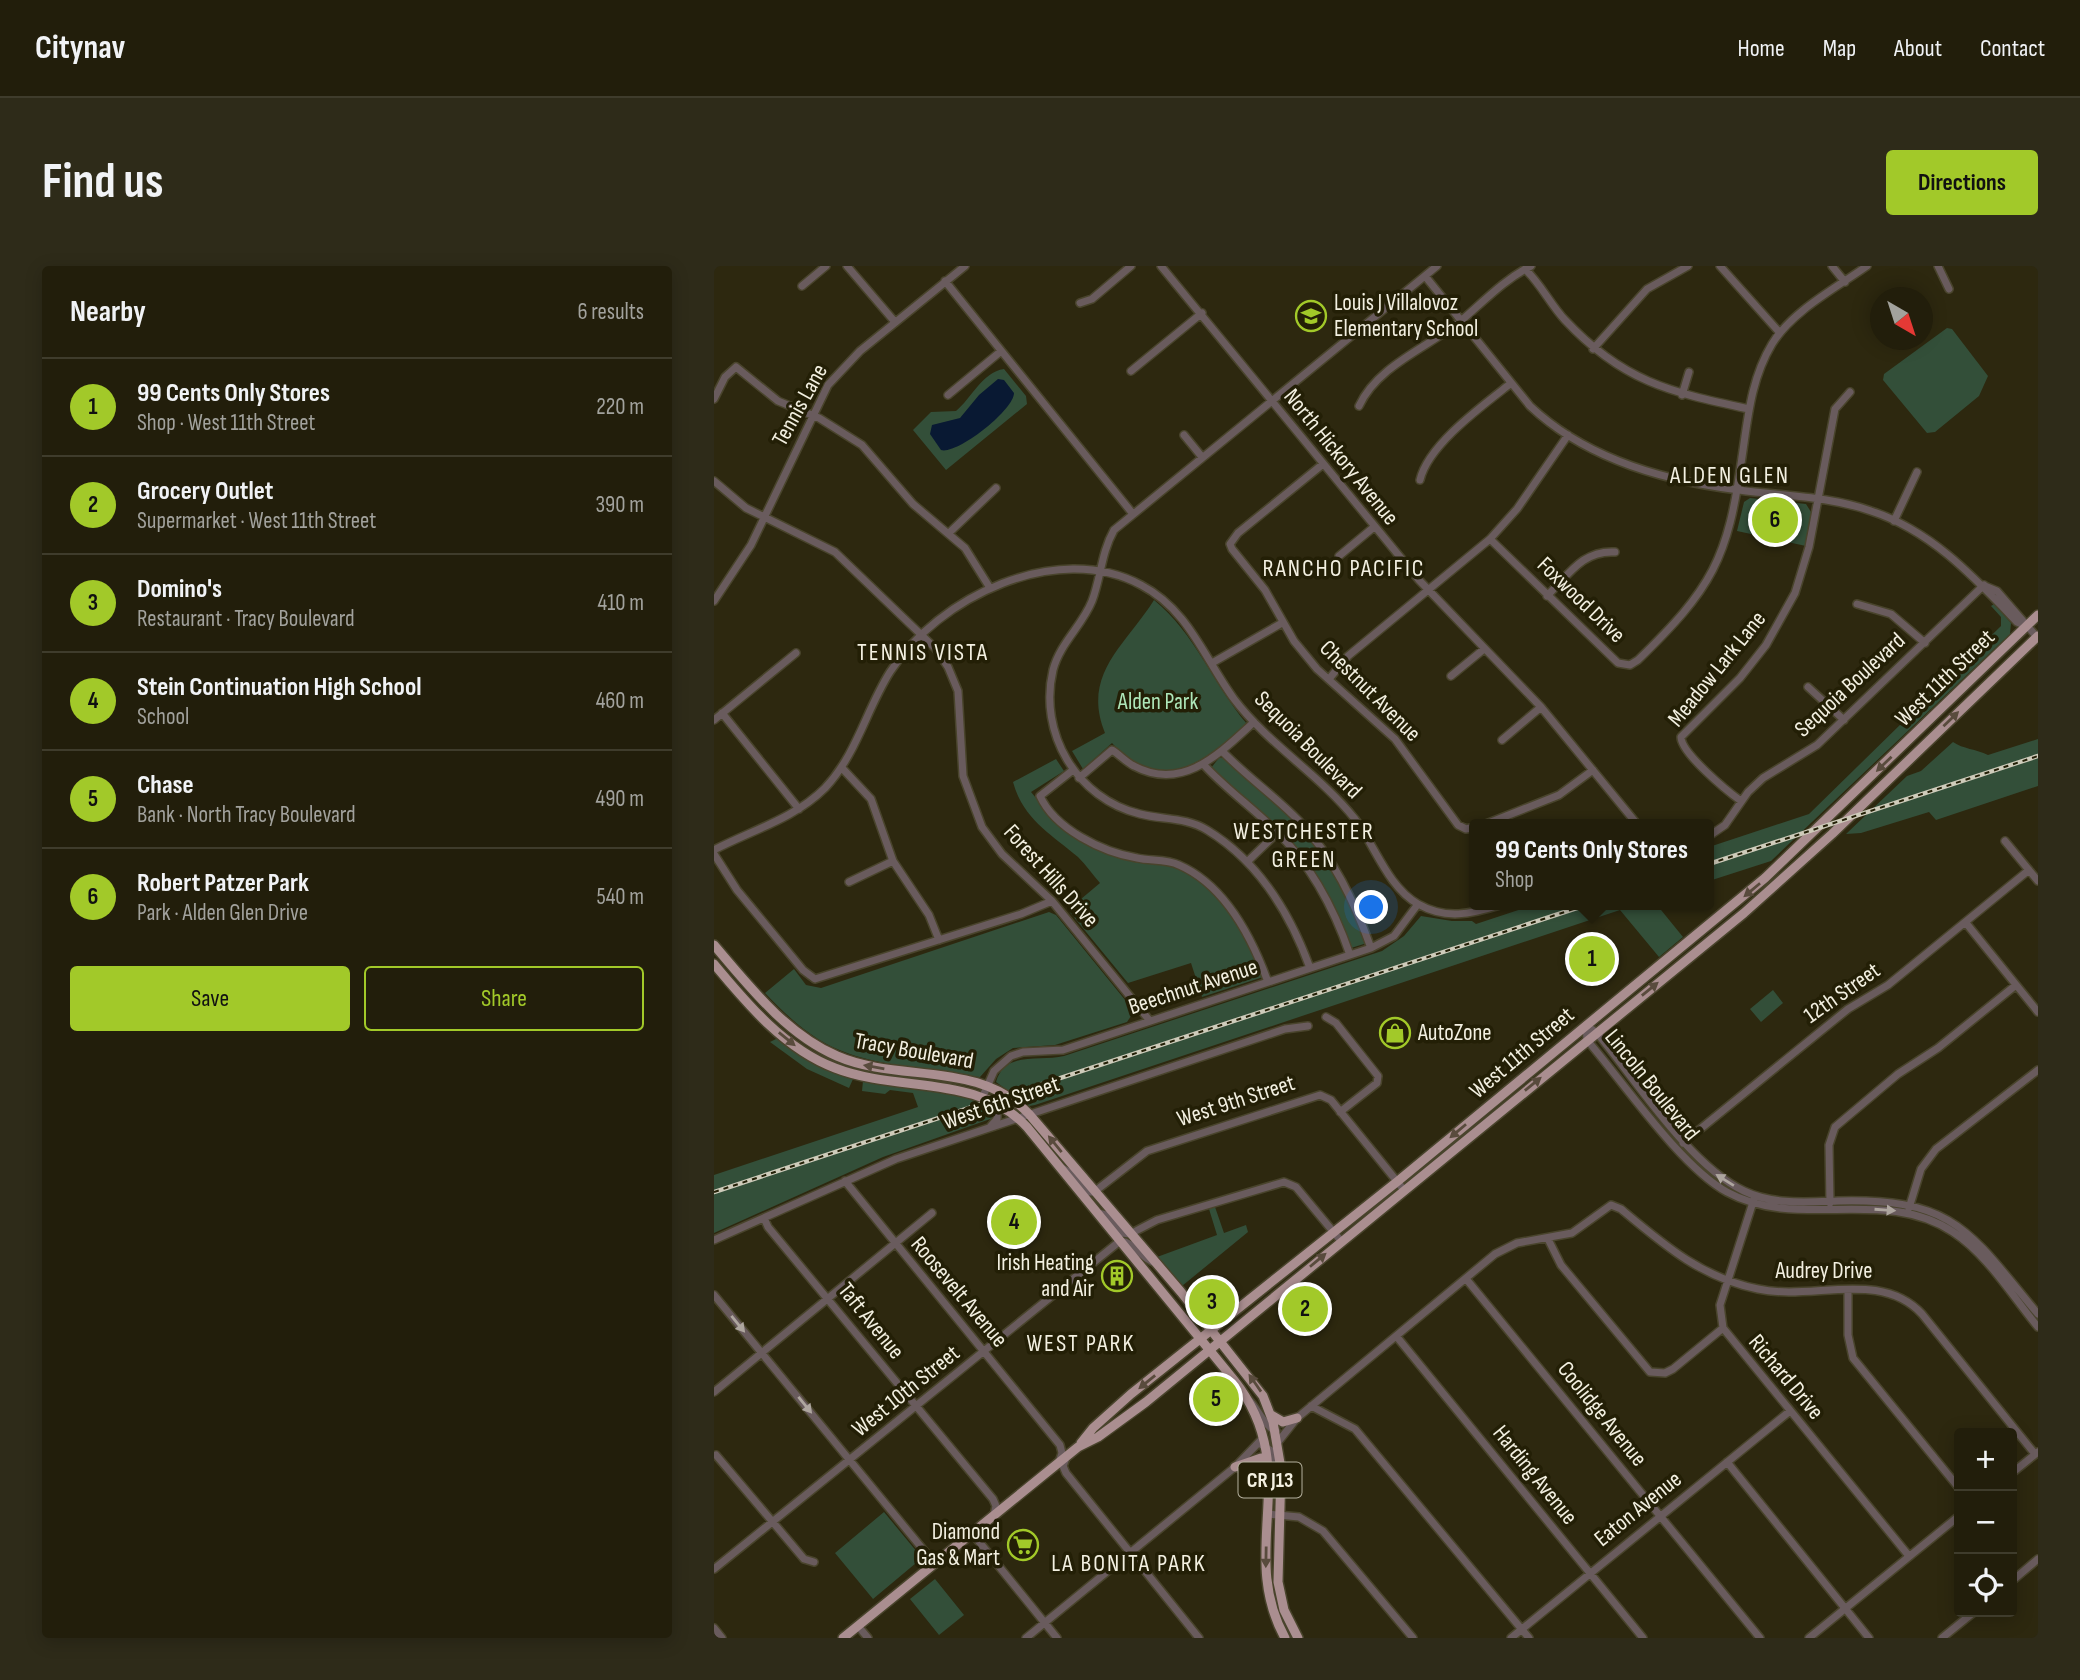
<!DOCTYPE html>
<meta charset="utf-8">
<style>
:root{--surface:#221e0b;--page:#2e2b19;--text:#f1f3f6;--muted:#a2a29d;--line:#3f3c2c;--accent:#a2c929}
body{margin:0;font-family:"Sofia Sans Condensed",sans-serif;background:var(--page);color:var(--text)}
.controls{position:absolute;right:21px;bottom:21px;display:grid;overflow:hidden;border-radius:7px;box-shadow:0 4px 18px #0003}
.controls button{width:63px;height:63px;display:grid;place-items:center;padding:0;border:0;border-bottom:2px solid var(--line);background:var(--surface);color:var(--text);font:35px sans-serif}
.compass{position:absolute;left:1156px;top:21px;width:63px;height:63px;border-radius:50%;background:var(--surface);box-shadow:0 4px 18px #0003;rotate:141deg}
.you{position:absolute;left:658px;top:642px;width:24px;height:24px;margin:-18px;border:5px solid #fff;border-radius:50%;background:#1a73e8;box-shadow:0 0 0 10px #1a73e833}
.badge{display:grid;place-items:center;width:46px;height:46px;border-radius:50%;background:var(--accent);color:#111;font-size:23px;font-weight:700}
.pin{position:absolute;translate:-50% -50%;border:4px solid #fff;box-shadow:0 2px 7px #0006}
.popup{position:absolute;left:755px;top:553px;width:245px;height:91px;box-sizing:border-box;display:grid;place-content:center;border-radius:7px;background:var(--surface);filter:drop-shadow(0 2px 5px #0005);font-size:23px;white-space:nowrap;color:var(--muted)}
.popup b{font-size:26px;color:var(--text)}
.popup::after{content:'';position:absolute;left:50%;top:100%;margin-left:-14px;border:14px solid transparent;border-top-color:var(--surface)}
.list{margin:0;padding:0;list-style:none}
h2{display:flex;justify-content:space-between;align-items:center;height:91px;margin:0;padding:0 28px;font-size:30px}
h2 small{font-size:23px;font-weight:400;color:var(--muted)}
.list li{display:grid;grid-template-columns:46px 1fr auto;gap:21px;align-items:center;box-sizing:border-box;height:98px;padding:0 28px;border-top:2px solid var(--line)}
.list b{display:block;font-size:26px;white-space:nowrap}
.list p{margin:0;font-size:23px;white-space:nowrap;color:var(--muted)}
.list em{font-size:23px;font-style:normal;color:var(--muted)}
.actions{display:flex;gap:14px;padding:21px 28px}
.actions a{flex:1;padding:16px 0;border:2px solid var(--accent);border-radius:7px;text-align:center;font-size:24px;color:var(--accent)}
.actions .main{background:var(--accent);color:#111}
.icon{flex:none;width:38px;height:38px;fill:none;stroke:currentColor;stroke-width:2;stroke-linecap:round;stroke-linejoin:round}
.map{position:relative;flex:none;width:1324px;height:1372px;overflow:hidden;border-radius:7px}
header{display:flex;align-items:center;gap:42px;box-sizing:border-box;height:98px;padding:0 35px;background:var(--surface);border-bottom:2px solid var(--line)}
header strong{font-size:33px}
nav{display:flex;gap:38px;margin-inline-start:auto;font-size:24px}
.intro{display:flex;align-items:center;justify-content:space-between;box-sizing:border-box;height:168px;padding:0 42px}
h1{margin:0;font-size:49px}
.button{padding:18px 32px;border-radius:7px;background:var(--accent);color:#111;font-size:24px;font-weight:700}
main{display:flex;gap:42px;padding:0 42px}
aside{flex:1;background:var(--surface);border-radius:7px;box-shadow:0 4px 18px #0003}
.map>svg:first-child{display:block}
</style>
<header>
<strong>Citynav</strong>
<nav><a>Home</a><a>Map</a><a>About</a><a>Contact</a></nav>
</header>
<div class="intro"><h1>Find us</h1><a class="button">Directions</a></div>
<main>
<aside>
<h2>Nearby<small>6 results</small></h2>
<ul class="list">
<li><span class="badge">1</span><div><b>99 Cents Only Stores</b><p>Shop · West 11th Street</p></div><em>220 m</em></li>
<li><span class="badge">2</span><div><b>Grocery Outlet</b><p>Supermarket · West 11th Street</p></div><em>390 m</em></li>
<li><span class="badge">3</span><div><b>Domino's</b><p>Restaurant · Tracy Boulevard</p></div><em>410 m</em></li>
<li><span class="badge">4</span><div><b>Stein Continuation High School</b><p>School</p></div><em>460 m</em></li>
<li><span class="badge">5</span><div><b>Chase</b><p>Bank · North Tracy Boulevard</p></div><em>490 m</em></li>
<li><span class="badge">6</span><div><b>Robert Patzer Park</b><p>Park · Alden Glen Drive</p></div><em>540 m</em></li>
</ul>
<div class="actions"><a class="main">Save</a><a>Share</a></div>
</aside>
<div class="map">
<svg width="1324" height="1372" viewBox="0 0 1324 1372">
<rect width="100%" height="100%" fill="#2d280f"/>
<path fill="#334f39" d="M1233,62L1238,63L1274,110L1265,130L1221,166L1213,167L1169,114L1170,108Z
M290,103L312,130L313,138L232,204L199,164L217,146L242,145C257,133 268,106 290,103Z
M1036,232L1092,238L1097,246L1092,280L1023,265L1030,236Z
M440,334C481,367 499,418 533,458C491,496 446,531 398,477L369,503L358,485L391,467C367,408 412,379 440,334Z
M1280,338L1297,357L1296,368L1057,595L995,615V581L1095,548L1287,360V351L1277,340Z
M1324,473V520L1222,554L1215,546L1147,567L1132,568L1193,510L1207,505L1239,476C1249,483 1262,483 1274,489Z
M505,492H509C535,517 565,538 589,565C619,599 635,637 653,677L637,682C604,589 563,567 497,502Z
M342,493L350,505L317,526C341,556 375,581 412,593C428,598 445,595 460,600C503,614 533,673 549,711L488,731L477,697L414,717L354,644L386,617C379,609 372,599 364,591C337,568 309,553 299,516Z
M820,639H943L969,671L945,691L906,644L321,839L315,840L282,816C291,784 327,796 350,790L668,685L690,670L707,650L738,655H758L762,658Z
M335,646L342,649L416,740L417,750L413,756L341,779L299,782L282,793L266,811C249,811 229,806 212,803C134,793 106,785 51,727L80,703L92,719L107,722Z
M1059,724L1069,737L1047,756L1036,743Z
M64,772L98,796L139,813L135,822L93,803L56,776Z
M149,815L256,830L277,839L279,852L169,891L0,967V909L204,841L199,827L176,824L171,828L148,825Z
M501,941L510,967L532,959L534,966L468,1020L443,991L503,969L495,943Z
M170,1246L208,1292L159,1333L121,1287Z
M221,1313L250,1349L225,1369L196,1333Z"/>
<path fill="#091933" d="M284,113L290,114L300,127C300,144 243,189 227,184L216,168L218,159L246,152L265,129Z"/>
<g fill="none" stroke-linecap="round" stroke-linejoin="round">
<g stroke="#49442c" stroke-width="10">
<path id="minor" d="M133,0L181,56
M447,0L705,314L827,441L923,558
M1006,0L1066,67
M1118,0L1131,16
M1224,0L1235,23
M811,3C827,18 836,38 851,54C908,115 955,126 1035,143
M711,10L816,140C872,193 950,215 1025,224C1069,230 1115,230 1157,245C1218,265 1260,311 1303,356L1312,360
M231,15L419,248
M88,20L112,0
M366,37L378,33L417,0
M879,83L933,23L974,0
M417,105L488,47
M234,129L286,86
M968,129L975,106
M0,133L11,111L22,101L64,135L105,152L148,179L199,238L251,282L276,322
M645,140C664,99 715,81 748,54C770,35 791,13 817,0
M470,169L488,191
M609,198L524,267L516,278L518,283L551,324L580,375L603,403L681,473L744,559L752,563L761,561
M706,214C714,179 768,140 796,118
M0,215L32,242L121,286L222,383L234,401L244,425L249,510L268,561L288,588L338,635L436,755
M1180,255L1203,206
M236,266L282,222
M776,273L904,397L916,399L924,394C998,322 1014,294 1028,191C1034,151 1037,113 1058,78C1078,45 1122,22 1153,0
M625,290L660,261
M1271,320L1283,325L1323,371
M833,330C855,308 869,284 901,286
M0,335L37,279L114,119L146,85L251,0
M1143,338L1177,348L1211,377
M498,397L568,357
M737,410L770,383
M615,413L634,390L776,273L803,243L854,169
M1094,421L1130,454
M8,447L85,543
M0,454L82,387
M788,474L827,441
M508,485C532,510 561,530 585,555C620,592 640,635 657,682
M490,499C512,523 539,542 562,565C598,600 620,642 636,689
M128,502L157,533L179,595L215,649L225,674
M359,504L326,530C341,563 388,586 423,592C436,595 453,593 465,599C511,619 538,672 554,716
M365,512L398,484C406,489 412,496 420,500C469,526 506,487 540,456
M1027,535C1013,525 967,487 967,471L1026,412L1052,379L1081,327L1095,281L1121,143L1136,126
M772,558L845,529L879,504
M995,570L1011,559L1034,526L1049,512L1103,479L1270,319
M1291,575L1324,615
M0,584C38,564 80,553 111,522C143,488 152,444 176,406C224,331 343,274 427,319C475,344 490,392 520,433C555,479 605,508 641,553C661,580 674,621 704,638C732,654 757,648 786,639
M0,588L23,624L89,704L101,713L307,648L338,635
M533,596L564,566
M135,616L179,595
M1252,657L1324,746
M596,702C576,647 544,595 493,564C472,551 449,554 426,548C363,533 324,467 339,404C346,377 368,360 378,335C387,312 387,287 400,264L723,0
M612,751L622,757L664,810L663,817L626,846
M872,759L873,774C909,816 967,901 1013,926C1084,965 1170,920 1239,966C1274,989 1298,1030 1324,1061
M872,759L883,767C922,814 975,899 1030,925C1059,939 1093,936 1124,935C1241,932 1255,965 1324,1048
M269,830L280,805L297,790L309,786L349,784L657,682L680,670L704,638
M276,861L283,853V837
M969,877L1134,743L1174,719L1315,604
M348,902L357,907L374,926H380L433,885L606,829L617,834L690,924
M131,915L346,1179L348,1187L345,1196
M1040,933L1006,1039L1009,1062L1195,1290
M1116,937L1115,879L1121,861L1184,808L1224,782L1302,719
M1195,942L1207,903L1222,883L1324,804
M384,947L392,949L408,967L416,968L443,954L570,916L582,921L627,975
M50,952L54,961L279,1233L282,1240L280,1249
M834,973L847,999L936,1106L951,1107L959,1103L1009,1062
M0,974L182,893L571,763L594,760
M753,1014L1046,1372
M1134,1024V1069L1139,1092L1245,1222
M0,1029L221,1298
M683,1071L929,1372
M0,1126L218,947
M534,1133C544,1143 550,1160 562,1165
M597,1140L641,1163L815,1372
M564,1176L583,1152L781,988L803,977L858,967L897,939L907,943C950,979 988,1012 1044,1023C1099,1035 1166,1003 1208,1048L1321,1188
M548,1179L559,1186L565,1219
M2,1189L90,1293L100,1296
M352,1192L349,1200L352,1207L485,1372
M1013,1196L1155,1372
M1298,1207L1324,1186
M554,1248L585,1251L609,1265L699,1372
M258,1267L343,1372
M0,1303L406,975C422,976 427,994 443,997
M1298,1315L1324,1293
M144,1360L154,1372
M0,1362L8,1372
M312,1372L521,1201L549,1172
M797,1372L1076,1145
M1095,1372L1245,1250
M1228,1372L1260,1346"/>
</g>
<g stroke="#49442c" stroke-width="12">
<path id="major" d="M0,679C35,720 72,768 123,790C185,817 265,794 315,848L467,1026L549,1130L559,1156L567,1203L564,1316L570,1344L584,1372
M0,698C34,739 71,783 121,802C185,827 263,807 313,861L520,1114C591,1204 522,1283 571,1372
M557,1149L569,1156L583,1152
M367,1177L379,1162L417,1128L684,915L1051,612L1324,349
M521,1201L547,1192L555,1200
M129,1372L364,1181L384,1171L432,1136L1030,647L1118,568L1324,370"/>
</g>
<use href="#minor" stroke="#695b5d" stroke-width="7"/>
<use href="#major" stroke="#aa8e90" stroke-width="9"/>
<g stroke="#cecbba" stroke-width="4.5">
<path id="rail" d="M995,598L1324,490
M0,926L872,639"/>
</g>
<use href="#rail" stroke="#231f06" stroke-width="2" stroke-dasharray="5" stroke-linecap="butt"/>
</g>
<defs><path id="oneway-solid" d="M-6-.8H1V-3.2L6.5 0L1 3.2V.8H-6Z" transform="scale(1.75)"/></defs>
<g fill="#594b3d">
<use href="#oneway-solid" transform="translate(1237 453) rotate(-44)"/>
<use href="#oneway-solid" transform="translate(1170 498) rotate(136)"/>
<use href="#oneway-solid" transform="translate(1038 624) rotate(140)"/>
<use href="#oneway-solid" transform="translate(936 723) rotate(-39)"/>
<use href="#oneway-solid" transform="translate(73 773) rotate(39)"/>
<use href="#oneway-solid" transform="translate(160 801) rotate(-170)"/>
<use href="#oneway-solid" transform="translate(819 818) rotate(-39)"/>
<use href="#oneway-solid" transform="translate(744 865) rotate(140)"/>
<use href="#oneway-solid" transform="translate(341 878) rotate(-129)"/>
<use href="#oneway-solid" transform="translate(604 994) rotate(-40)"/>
<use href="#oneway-solid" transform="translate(433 1116) rotate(141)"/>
<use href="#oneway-solid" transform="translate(541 1117) rotate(-125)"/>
<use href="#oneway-solid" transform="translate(552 1291) rotate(91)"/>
</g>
<g fill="#aea69f">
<use href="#oneway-solid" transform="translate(1011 914) rotate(-148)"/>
<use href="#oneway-solid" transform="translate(1171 944) rotate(4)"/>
<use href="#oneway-solid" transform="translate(24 1058) rotate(51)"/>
<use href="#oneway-solid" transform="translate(91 1139) rotate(51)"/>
</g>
<defs>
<g id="school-ring" transform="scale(1.575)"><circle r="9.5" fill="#231f06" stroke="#a2c929" stroke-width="1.5"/><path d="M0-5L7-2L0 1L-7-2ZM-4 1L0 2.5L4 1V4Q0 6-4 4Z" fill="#a2c929"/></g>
<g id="shop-ring" transform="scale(1.575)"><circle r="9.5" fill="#231f06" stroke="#a2c929" stroke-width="1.5"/><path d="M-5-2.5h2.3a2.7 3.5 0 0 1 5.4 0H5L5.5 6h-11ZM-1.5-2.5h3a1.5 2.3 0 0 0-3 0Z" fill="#a2c929"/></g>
<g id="building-ring" transform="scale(1.575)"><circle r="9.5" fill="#231f06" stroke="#a2c929" stroke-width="1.5"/><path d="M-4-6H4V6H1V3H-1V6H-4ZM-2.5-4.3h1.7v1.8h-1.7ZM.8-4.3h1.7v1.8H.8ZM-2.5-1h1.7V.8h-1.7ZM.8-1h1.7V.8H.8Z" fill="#a2c929"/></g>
<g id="supermarket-ring" transform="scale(1.575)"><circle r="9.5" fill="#231f06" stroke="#a2c929" stroke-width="1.5"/><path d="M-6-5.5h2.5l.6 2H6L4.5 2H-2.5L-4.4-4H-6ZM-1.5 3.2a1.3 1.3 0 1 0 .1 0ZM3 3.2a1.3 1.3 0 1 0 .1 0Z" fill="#a2c929"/></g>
</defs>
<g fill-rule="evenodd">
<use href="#school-ring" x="597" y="50"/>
<use href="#shop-ring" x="681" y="767"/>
<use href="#building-ring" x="403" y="1010"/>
<use href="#supermarket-ring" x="309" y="1279"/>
</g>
<g text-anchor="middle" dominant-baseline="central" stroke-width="7" stroke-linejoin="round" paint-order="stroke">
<rect fill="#231f06" stroke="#b5b19f" stroke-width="2" x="524.5" y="1196.5" width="63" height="35" rx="5"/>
<g font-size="21" font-weight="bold" fill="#f3f0e1">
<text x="556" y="1214">CR J13</text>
</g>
<g font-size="23" fill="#f3f0e1" stroke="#231f06" text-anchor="start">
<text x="620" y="37">Louis J Villalovoz<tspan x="620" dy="26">Elementary School</tspan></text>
<text x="704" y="767">AutoZone</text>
<text x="380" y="997" text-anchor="end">Irish Heating<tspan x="380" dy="26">and Air</tspan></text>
<text x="286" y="1266" text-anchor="end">Diamond<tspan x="286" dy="26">Gas &amp; Mart</tspan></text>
</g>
<g font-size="23" fill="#f3f0e1" stroke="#231f06">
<text transform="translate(86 139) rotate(-61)">Tennis Lane</text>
<text transform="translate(627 191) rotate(51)">North Hickory Avenue</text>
<text transform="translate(867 334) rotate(44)">Foxwood Drive</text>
<text transform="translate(1003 403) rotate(-51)">Meadow Lark Lane</text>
<text transform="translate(1231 412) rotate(-44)">West 11th Street</text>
<text transform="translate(1136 419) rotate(-43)">Sequoia Boulevard</text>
<text transform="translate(656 425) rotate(45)">Chestnut Avenue</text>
<text transform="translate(594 479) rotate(45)">Sequoia Boulevard</text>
<text transform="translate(337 610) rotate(48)">Forest Hills Drive</text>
<text transform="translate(479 721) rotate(-18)">Beechnut Avenue</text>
<text transform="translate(1128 727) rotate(-35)">12th Street</text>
<text transform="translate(200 785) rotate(10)">Tracy Boulevard</text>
<text transform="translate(808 787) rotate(-40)">West 11th Street</text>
<text transform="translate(938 819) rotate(51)">Lincoln Boulevard</text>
<text transform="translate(522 835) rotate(-18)">West 9th Street</text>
<text transform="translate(287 837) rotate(-19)">West 6th Street</text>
<text x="1110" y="1005">Audrey Drive</text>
<text transform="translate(245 1026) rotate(50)">Roosevelt Avenue</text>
<text transform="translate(157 1055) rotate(51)">Taft Avenue</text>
<text transform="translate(1072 1111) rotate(50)">Richard Drive</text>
<text transform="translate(192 1125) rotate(-39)">West 10th Street</text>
<text transform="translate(888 1148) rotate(51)">Coolidge Avenue</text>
<text transform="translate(821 1209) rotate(51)">Harding Avenue</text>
<text transform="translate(924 1243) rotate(-39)">Eaton Avenue</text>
</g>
<g font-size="23" fill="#aee7b9" stroke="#231f06">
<text x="444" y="436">Alden Park</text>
</g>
<g font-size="24" letter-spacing="2" fill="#f3f0e1" stroke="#231f06">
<text x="1016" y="209">ALDEN GLEN</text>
<text x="630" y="302">RANCHO PACIFIC</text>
<text x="209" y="386">TENNIS VISTA</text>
<text x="590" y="565">WESTCHESTER<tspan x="590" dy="28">GREEN</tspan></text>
<text x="367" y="1077">WEST PARK</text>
<text x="415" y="1297">LA BONITA PARK</text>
</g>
</g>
</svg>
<div class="controls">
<button>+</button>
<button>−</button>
<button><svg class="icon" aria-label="locate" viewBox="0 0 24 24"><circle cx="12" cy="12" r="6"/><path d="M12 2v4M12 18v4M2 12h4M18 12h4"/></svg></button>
</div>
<svg class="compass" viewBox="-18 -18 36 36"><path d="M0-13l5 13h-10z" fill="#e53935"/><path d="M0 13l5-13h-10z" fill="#a2a29d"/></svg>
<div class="you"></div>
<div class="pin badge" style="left:878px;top:693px">1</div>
<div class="popup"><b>99 Cents Only Stores</b>Shop</div>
<div class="pin badge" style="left:591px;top:1043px">2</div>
<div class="pin badge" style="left:498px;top:1036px">3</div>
<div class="pin badge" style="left:300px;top:956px">4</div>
<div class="pin badge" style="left:502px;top:1133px">5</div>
<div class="pin badge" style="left:1061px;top:254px">6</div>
</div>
</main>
